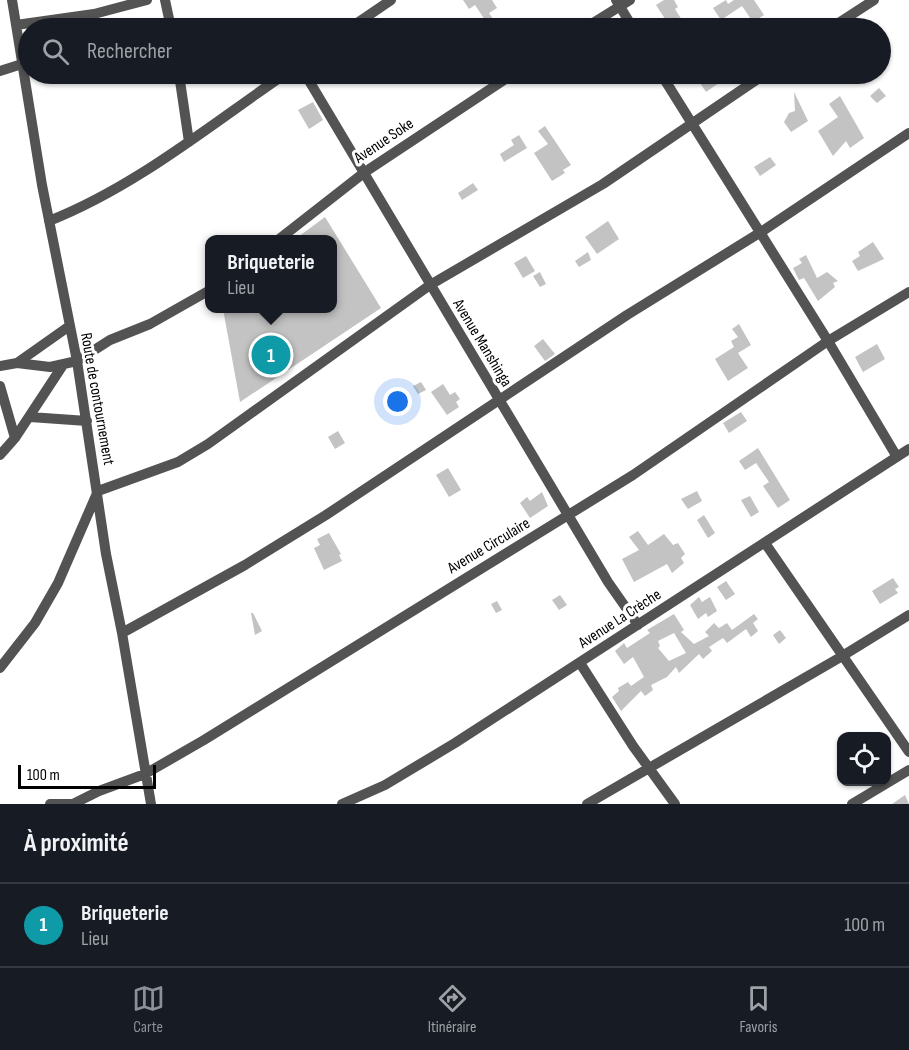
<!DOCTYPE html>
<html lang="fr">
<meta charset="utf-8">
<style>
:root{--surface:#171b24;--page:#242831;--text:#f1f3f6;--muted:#9ea1a6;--line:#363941;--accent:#8c9099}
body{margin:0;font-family:"Sofia Sans Condensed",sans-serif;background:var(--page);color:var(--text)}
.controls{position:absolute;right:18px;bottom:18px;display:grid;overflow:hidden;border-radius:12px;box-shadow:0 2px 4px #0004}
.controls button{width:54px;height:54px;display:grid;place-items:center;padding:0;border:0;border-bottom:2px solid var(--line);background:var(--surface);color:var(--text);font:30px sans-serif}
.scale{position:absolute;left:18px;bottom:15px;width:138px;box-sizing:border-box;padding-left:6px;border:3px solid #000;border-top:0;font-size:16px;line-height:21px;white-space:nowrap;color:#000;-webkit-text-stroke:4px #fff;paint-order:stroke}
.you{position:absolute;left:398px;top:402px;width:21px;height:21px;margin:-15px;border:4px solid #fff;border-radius:50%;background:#1a73e8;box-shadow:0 0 0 9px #1a73e833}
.badge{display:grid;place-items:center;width:39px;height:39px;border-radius:50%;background:var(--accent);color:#fff;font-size:20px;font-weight:700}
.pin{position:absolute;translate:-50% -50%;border:3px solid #fff;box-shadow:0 2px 6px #0006}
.popup{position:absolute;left:205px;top:235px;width:132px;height:78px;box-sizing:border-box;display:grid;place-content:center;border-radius:12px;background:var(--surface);filter:drop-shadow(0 2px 4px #0005);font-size:20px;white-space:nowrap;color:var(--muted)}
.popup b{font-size:22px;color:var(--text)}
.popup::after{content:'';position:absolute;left:50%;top:100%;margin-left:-12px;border:12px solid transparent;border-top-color:var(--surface)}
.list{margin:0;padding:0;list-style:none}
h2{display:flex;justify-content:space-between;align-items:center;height:78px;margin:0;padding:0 24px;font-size:26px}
h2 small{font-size:20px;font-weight:400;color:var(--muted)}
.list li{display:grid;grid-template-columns:39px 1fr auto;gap:18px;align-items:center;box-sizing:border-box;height:84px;padding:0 24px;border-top:2px solid var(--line)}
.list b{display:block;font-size:22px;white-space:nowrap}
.list p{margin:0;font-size:20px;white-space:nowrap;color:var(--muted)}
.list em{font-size:20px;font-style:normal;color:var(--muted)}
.icon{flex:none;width:33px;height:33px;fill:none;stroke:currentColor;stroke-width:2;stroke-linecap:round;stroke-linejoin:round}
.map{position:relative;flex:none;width:909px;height:804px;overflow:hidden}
.search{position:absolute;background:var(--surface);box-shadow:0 2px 4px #0004;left:18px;right:18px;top:18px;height:66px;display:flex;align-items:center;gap:15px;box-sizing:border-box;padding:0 21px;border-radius:33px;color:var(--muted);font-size:22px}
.sheet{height:162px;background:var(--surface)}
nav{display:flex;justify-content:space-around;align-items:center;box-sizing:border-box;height:84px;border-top:2px solid var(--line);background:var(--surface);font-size:16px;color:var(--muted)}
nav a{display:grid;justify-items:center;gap:3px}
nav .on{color:var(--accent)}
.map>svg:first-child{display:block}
</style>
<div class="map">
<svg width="909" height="804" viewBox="0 0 909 804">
<rect width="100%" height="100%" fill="#fff"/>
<path fill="#c3c3c3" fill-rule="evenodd" d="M463,0H492L497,8L489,13L499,28H477L487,23L475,5L469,9Z
M664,0H674L678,7L675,9L687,28H671L656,5Z
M726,0L728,4L734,0H754L764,15L753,22L742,6L721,20L713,8Z
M694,74H719L723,80L706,92Z
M879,88L886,96L877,103L870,96Z
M794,92L808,121L791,132L784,122L789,113L795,111Z
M840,96L864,138L850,148L846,141L833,156L818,131L838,117L829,104Z
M313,102L323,120L309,129L298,110Z
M545,126L571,165L563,170L565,173L552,181L534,153L548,144L538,131Z
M519,135L527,148L504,162L500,154L514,145L511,140Z
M770,157L776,165L760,176L754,167Z
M473,183L478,190L462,200L458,193Z
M325,217L381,308L240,402L223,309H333V240H294Z
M608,221L619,239L597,254L585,237Z
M873,242L884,259L858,271L852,261L860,256L858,252Z
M588,252L591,260L579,267L575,261Z
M806,255L817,278L827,272L838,281L833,283L835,287L818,301L804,278L799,280L793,268L802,263L799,259Z
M526,256L535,271L523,278L514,263Z
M540,272L546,284L540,287L533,276Z
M739,324L751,345L738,353L748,368L728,381L715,359L734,347L731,341L738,337L732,329Z
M543,339L555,354L545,361L534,346Z
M877,344L885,359L863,372L855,357Z
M421,382L426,390L418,394L413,386Z
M443,384L450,395L455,392L460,399L456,402L459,407L447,415L431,392Z
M741,412L747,421L729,433L723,423Z
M338,431L345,443L335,449L328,437Z
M758,448L790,500L778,508L763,486L769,482L756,463L745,470L739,461Z
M448,468L461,490L449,497L436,475Z
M697,491L702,501L688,509L681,499Z
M542,492L548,506L530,518L520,503L527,497L530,501Z
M750,496L759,512L751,517L741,500Z
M704,515L715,533L708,538L697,520Z
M638,531L648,545L664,534L673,545L678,543L685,554L681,558L684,563L672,573L667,564L634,582L622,559L639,550L629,537Z
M329,533L341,554L339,555L342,561L324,570L314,548L320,545L317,539Z
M893,578L899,587L895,589L898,593L880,604L872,591Z
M726,581L735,594L726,600L717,587Z
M560,595L567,605L559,610L552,600Z
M699,597L702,602L710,597L717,611L708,617L706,613L698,619L690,605Z
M497,601L502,610L496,613L491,604Z
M251,613H253L262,631L255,635Z
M674,614L684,630L681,632L694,644L709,636L705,632L714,623L719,628L727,623L732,630L754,614L758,619L753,623L758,631L751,637L746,629L727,643L723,638L709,647L712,651L703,659L699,654L679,673L676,667L667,677L651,685L653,690L645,696L641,691L621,711L612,697L619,691L618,688L628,682L631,686L644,677L633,657L624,664L615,651L624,643L627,648L650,633L647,630ZM674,633L686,653L669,661L658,648L660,646L658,641Z
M780,630L786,638L779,644L773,635Z
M905,795L909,804H892Z"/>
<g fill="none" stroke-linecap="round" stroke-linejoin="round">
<path stroke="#535353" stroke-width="10" d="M12,0L42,185L77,361L106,554L122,633L151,804
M165,0L171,28
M616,0L633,28
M16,25L94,14L147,0
M350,28L391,0
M585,28L630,0
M831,28L874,0
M0,71L22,64
M179,74L189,142
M305,74L608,582L638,625
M661,74L828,341L897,457
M49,221C135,187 209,126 285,74
M278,240L365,172L513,74
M17,363L50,367L77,361L110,340L150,324L210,290
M0,366L17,363L68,327
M0,386L15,438
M30,417L87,421
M0,455L15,438L63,365
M765,543L909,752
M122,633L245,565L326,515L627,315L761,232L909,133
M580,663L633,746L675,804
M0,668L35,623L58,583L98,491L178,462L208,444L430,285L603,184L765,74
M50,804H73L99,791L145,774L204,740L633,475L828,341L909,292
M342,804L385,785L455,743L909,449
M587,804L839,658L909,615
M852,804L909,770"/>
</g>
<g text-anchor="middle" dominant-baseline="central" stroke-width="6" stroke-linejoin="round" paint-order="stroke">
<g font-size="16" fill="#000" stroke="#fff">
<text transform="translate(384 141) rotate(-34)">Avenue Soke</text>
<text transform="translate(482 343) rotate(59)">Avenue Manshinga</text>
<text transform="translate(97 399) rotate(80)">Route de contournement</text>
<text transform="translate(489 546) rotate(-31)">Avenue Circulaire</text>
<text transform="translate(620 619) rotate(-33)">Avenue La Crèche</text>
</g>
</g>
</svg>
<div class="controls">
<button><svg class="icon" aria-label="locate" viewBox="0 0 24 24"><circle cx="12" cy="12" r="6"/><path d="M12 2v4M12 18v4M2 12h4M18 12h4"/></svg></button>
</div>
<div class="scale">100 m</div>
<div class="you"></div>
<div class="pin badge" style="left:271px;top:355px;background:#0f9aa8">1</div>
<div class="popup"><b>Briqueterie</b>Lieu</div>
<div class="search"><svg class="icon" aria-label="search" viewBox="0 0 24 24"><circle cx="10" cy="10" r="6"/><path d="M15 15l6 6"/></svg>Rechercher</div>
</div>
<section class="sheet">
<h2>À proximité<small></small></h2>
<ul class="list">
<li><span class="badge" style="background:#0f9aa8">1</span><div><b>Briqueterie</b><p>Lieu</p></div><em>100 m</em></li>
</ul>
</section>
<nav>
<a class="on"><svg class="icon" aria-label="map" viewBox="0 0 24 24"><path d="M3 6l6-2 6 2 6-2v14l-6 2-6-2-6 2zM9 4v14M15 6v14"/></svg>Carte</a>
<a><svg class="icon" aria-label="directions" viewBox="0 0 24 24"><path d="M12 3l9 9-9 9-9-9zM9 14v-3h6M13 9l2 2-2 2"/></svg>Itinéraire</a>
<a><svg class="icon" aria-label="saved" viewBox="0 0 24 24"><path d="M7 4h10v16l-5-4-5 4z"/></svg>Favoris</a>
</nav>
